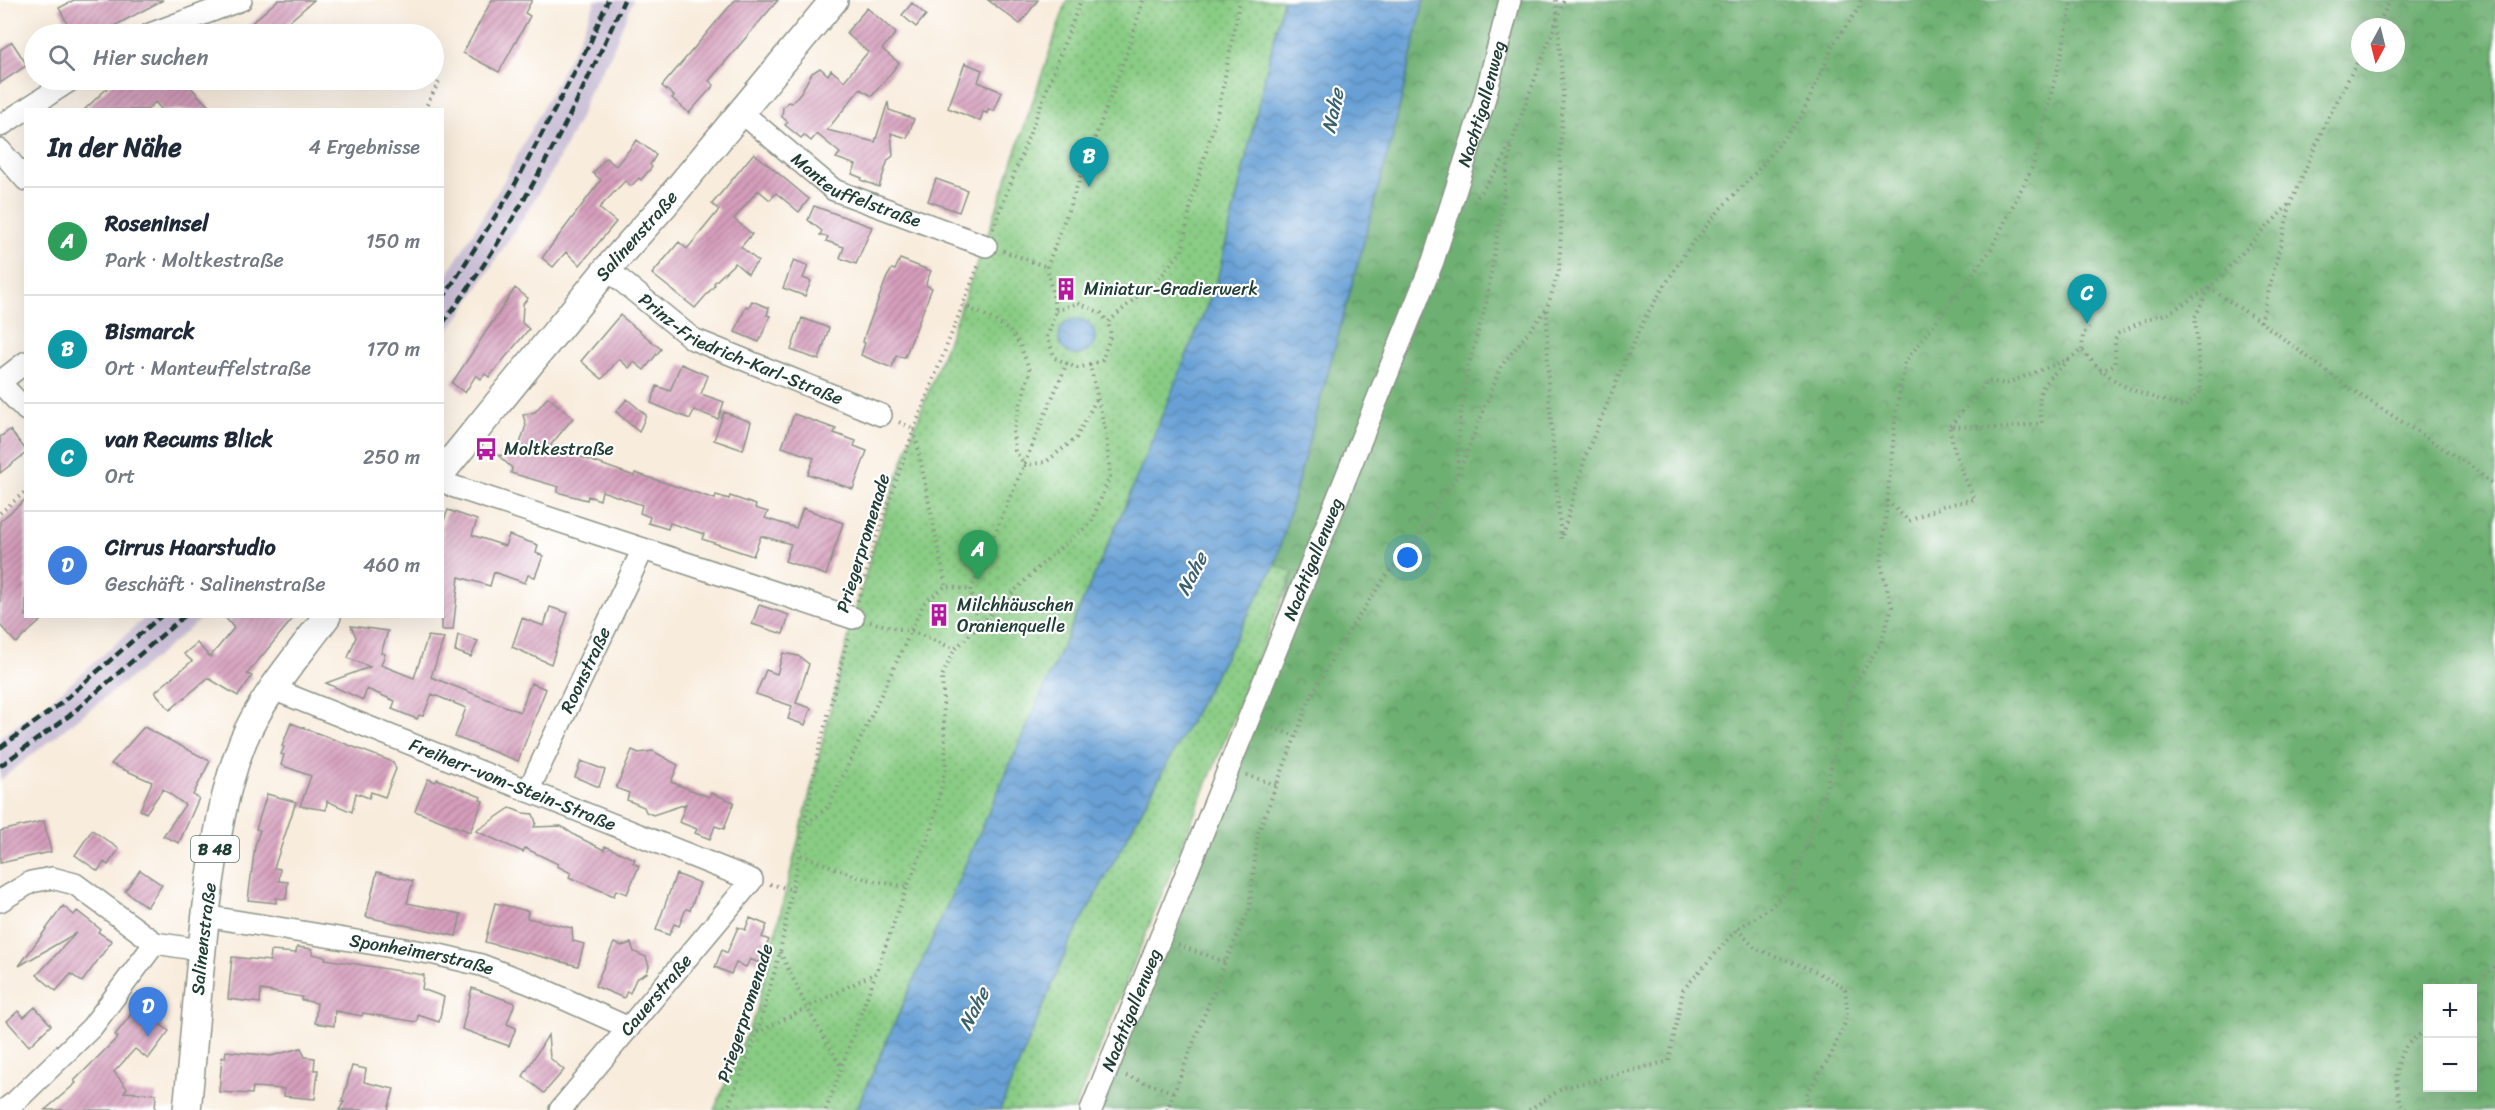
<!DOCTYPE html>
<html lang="de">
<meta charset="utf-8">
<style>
:root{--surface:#fff;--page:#f6f6f7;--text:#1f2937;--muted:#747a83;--line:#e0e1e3;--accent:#b5179e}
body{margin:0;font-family:Sriracha,sans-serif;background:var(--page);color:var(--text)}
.controls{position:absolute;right:18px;bottom:18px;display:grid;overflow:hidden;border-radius:0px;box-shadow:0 6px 24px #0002}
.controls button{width:54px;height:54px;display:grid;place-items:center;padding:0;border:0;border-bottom:2px solid var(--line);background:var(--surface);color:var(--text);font:30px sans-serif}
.compass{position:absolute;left:2351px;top:18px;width:54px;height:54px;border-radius:50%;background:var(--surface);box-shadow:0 6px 24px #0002;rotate:187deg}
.you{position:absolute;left:1408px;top:558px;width:21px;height:21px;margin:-15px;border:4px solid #fff;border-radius:50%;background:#1a73e8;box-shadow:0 0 0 9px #1a73e833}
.badge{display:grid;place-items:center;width:39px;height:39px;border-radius:50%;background:var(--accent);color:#fff;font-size:20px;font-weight:700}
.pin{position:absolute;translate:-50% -50px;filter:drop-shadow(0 2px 3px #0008)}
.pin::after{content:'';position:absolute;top:32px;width:21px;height:18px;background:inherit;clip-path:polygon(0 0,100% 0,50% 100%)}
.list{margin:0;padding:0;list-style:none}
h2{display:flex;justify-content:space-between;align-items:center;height:78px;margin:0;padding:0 24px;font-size:26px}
h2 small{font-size:20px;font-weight:400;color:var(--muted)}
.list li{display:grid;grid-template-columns:39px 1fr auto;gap:18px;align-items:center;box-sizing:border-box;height:108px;padding:0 24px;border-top:2px solid var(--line)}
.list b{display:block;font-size:22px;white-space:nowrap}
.list p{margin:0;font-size:20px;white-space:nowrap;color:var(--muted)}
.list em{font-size:20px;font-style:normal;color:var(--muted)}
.icon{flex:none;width:33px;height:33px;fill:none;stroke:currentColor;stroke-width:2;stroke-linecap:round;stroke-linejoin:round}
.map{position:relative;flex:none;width:2495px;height:1110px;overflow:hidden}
.search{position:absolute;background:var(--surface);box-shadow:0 6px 24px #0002;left:24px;top:24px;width:420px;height:66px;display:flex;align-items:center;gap:15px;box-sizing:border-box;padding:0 21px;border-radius:33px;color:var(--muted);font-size:22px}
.panel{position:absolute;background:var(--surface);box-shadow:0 6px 24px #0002;left:24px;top:108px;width:420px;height:510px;border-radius:0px}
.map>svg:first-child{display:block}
</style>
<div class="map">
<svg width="2495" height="1110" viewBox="0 0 2495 1110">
<defs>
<pattern id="forest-crowns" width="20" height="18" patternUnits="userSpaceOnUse" patternTransform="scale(1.5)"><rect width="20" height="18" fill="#6eb072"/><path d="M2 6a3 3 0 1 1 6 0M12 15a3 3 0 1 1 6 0" fill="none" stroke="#5a905e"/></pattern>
<pattern id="park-dots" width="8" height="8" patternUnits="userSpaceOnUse" patternTransform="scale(1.5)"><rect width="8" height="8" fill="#89cc84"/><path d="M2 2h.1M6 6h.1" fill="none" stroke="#6fa76d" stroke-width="1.8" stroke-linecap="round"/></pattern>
<pattern id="water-waves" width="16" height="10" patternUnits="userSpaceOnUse" patternTransform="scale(1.5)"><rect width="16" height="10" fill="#68a0d6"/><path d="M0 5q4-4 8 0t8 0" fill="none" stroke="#5584ae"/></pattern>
<pattern id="building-hatch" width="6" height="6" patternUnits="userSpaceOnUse" patternTransform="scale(1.5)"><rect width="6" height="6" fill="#d69ebc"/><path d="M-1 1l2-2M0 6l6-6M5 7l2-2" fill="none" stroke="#ad829a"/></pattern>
</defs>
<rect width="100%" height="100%" fill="#fff"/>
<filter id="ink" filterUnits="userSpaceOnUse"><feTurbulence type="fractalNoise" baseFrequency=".0167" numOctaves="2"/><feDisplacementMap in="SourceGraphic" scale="12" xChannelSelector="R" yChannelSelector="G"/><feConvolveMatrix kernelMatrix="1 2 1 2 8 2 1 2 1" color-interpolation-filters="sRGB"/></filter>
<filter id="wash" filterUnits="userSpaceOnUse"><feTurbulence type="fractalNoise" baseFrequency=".008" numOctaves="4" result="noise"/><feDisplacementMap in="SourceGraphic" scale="24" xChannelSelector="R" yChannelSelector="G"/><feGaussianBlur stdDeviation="1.35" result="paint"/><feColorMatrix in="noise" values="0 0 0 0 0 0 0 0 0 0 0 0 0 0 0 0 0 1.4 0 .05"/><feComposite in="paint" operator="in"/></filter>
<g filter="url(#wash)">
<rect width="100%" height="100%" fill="#f8ecdc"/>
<path fill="#cabfd6" d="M596,0H633L611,54L589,92L579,120L552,172L463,311L443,338V282L500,188L577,43Z
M147,616L203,617L154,659L0,780V737L53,699Z"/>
<path fill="url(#forest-crowns)" stroke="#467653" stroke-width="1.5" fill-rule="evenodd" d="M1424,0H2495V1110H1094L1249,720L1293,573L1275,565L1392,139ZM2360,27H2396V63H2360ZM2428,988H2472V1088H2428Z"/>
<path fill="url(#park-dots)" stroke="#54845c" stroke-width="1.5" d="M1067,0H1283L1217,281L1125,506L856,1110H714L756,1012L853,618L875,542L914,429L984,246Z
M1275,565L1293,572L1074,1110H1000L1069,944Z"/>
<path fill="url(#water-waves)" stroke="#446e85" stroke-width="1.5" d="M1283,0H1424L1392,139L1275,565L1069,944L1000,1110H856L1125,506L1217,281Z
M1059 337a18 18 0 1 1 36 0a18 18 0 1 1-36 0Z"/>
<g id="blocks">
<path fill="url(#building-hatch)" d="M74,0H163L99,34H73L59,8Z
M278,0H314L275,34H239Z
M492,0H532L525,13L530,16L499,72L463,53Z
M735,0H778L709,81L714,85L689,113L672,98L674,96L662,86Z
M988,0H1038L1020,24Z
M912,3L926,15L916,27L902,15Z
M867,8L896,33L882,49L899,63L872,96L860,89L827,130L875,142L888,102L889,110L914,119L907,138L891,133L893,156L888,160L879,187L861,180L862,178L852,174L856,165L836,158L840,153L817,134L811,141L804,135L801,138L785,125L788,122L782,117L783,107L788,102L792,103L801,92L812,73L820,68L828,75L831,70L844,81L868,52L846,33Z
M12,42L27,65L0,83V50Z
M965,63L982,70L978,82L1002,92L994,111L988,109L987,113L983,112L980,121L948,108Z
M116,80H184L212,110H162L155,102L147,110H84Z
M637,140L656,155L650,165L652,167L641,180L639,178L631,186L625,181L599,208L616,222L580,265L566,252L553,267L542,258L601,180L593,173L606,158L616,166Z
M754,153L809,199L799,212L776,193L770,200L758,190L734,219L752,234L741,247L758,261L748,274L735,263L714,283L715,285L695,308L652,274L679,242L687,249L719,210L712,204Z
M936,179L967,190L959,212L928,201Z
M814,206L872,227L856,264L840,258L844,247L826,241L828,237L820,235L822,231L808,220Z
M900,259L931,271L926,283L927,286L932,288L905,357L896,356L892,368L861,355L865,343L863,342L865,334L879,298L887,277L892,269L895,270Z
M794,260L808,266L803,278L811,281L805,296L783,288Z
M515,288L528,298L523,304L522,323L529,329L489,377L485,374L481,379L476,375L465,393L452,383Z
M752,301L769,308L767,315L770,316L759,342L735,332L746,306L749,307Z
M620,315L661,349L644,370L634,362L629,368L619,359L602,379L581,361Z
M802,318L829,328L819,360L791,350Z
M681,364L708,376L701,394L724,402L718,419L694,410L690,419L651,403L657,386L670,391Z
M548,397L573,418L550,446L634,476L635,473L715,499L716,495L729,499L730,496L756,505L755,508L768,512L765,518L796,528L803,508L843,523L826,575L785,561L791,544L761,536L753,556L702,539L704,534L670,523L668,529L648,523L650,517L640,513L642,505L602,491L600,500L588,496L587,500L557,492L559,487L511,473L512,468L498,455L516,456L526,425L523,415L535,412Z
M627,399L646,415L639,432L616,412Z
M724,412L751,422L743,450L714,440Z
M794,414L836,429L834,433L856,441L854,446L867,451L853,489L808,474L814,458L782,447Z
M10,430L26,450V453L0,473V437Z
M26,499V616H46L16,643L0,625V521Z
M448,510L477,520L472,535L505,546L509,535L538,545L536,553L543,556L535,577L528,575L525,583L494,572L490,586L459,577L453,630H442V525Z
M759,605L789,615L783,634L752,624Z
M550,607L568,613L551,664L512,647L522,618L544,626Z
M224,616H295L247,674L252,676L238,696L208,678L170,710L155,692L192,661L184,654L197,643L210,657L234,628Z
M351,626L388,631L381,653L385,654L381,665L414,678L428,636L444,638L431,677L520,712L531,683L546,689L518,761L455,737L466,708L432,694L423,716L419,715L417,719L392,709L395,701L367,689L363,700L326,683L370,667L348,658L356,637Z
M458,635L478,641L471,657L455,651Z
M783,653L798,656L809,664L796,703L811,708L805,725L788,719L792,706L756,694L766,670L777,674Z
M291,723L393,762L396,769L385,797L371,792L369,798L356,793L352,812L327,801L326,810L300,806L311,776L281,765L284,755L281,754L284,747L282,746Z
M144,727L210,761L193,795L199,798L179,843L163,836L185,805L163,789L146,813L140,810L152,782L111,764Z
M632,750L639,753L653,751L678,765L671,782L709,797L711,793L734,802L724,829L715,826L710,839L695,833L697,829L679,822L686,804L653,815L646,812L644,807L627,800L629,793L616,788Z
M581,761L605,770L599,787L575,777Z
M428,779L436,782L437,779L481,797L480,800L483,801L470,832L415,811Z
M267,794L296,802L274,868L280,869L279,881L288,882L286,899L276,898V903L248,900L255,846L260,830L256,829Z
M510,808L523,813L533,814L536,823L534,827L561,826L576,836L604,850L605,846L635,859L633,863L639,866L627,894L616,890L614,896L569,877L571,873L557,866L558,864L525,848L523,852L476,831Z
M44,821L51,852L0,863V831Z
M92,830L119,849L108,865L104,862L98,871L75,855Z
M140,870L162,885L147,907L125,891Z
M377,872L413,881L407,903L461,914L456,936L366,917Z
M676,874L700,883L690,910L686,909L679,926L674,924L669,935L656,930Z
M495,903L528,911L527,918L572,928L573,941L584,944L578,966L485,942Z
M63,906L74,915L77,911L100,929L98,932L112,941L82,982L71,974L56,991L37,975L76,933L19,966Z
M750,918L767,925L762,937L769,940L759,963L750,959L746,967L736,963L731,974L715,967L722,950L727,953L738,927L745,930Z
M614,943L622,946L631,943L634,952L646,957L649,966L647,973L636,979L630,993L627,991L624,998L595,986Z
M297,947L312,949V954L326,957L325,959L424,975L422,989L444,997L439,1022L418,1015L417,1022L363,1013L362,1016L335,1011L334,1026L315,1023L317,1003L301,1000L302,997L261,990L260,1003L228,999L232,957L270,961L271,951L296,953Z
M472,988L515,1003L507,1024L516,1028L509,1046L462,1029Z
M35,1007L51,1025L29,1046L7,1021L18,1011L24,1017Z
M137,1007L169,1031L148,1059L135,1049L114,1072L127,1088L124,1092L156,1094L155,1110H45L76,1083L74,1081L118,1037L115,1035Z
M548,1035L550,1058L564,1070L544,1093L523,1076Z
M301,1048L305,1057L315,1058L314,1070H318L315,1099L284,1096V1089L253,1087L252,1094L219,1092L222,1057L225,1058L226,1051L271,1056Z
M352,1066L366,1069L364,1082L394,1089L388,1110H339L344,1102H342Z"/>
</g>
</g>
<g filter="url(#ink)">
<use href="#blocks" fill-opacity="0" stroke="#8c9488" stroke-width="1.5"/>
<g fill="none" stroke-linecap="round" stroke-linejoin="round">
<g stroke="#8c9488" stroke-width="24">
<g id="minor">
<path d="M150,34L241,0"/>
<path id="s1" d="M741,112L834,190L986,246"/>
<path d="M0,126L71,80"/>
<path d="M0,150L26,180"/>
<path id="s2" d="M607,269L693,339L881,415"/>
<path d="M0,382L26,362"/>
<path d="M0,383L26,410"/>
<path d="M442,479L452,486L853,618"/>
<path id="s3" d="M273,689L752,880L560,1110"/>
<path id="s4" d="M528,791L643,549"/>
<path d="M0,901L31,882L52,878L75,884L155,943"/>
<path id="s5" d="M205,916L435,954L481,965L531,984L629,1028"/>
<path d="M4,1110L15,1102L92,1027L155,943L201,950"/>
<path id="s6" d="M1091,1110L1433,261L1483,105L1510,0"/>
</g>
</g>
<g stroke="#8c9488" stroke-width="30">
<g id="major">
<path id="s7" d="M442,472L607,269L665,204L834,0"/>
<path id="s8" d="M187,1110C195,1034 199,958 210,883C217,835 225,786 243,741C262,696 298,656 327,616"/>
</g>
</g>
<path stroke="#8c9488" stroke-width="4" stroke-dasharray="1.5 4.5" stroke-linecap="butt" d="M1556,0L1563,92L1560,158L1561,233L1559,270L1547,308L1548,385L1561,539L1587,452L1625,361L1647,314L1685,253L1721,208L1758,170L1801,117L1835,42L1859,8L1861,0
M2376,27L2391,0
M424,110L440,80
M1474,202L1501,163L1511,142
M993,229L1081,0
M1003,251L1047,267
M2209,288L2261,322L2345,385L2475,469L2495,487
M963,305L992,319L1010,331L1020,345L1030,371L1013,431L1015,451L1025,465L1046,462L1076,438L1096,400
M1056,311L1078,303L1101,313L1108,322
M2261,322L2291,202L2327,120L2360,57
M2082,350L2083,334L2089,328
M1090,365L1077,368L1055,358L1047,337L1056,311L1047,267L1130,44L1143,0
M2100,371L2114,366C2117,354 2113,346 2117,334L2149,318L2167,314L2209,288L2291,202
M899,422L914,429L946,586
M1950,426L1988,381L2005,384L2069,359L2082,350C2117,390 2136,392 2185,407L2201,391L2195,317L2209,288
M1457,474L1460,420L1468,367L1486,304L1512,141L1564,0
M1887,501L1909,521L1943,506L1975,499C1964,476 1952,453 1950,426L2004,428L2042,423C2034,386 2044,384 2068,360
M0,513L26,491
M858,601L875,542L914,429L979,264
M870,622L913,632L955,649
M978,626L971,590L1067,363
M1267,726L1296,736
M1246,775L1277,785
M807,823L829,806L924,603L946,586L971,590
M801,855L861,878L907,887
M770,884L794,890
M1737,929L1756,949L1813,970L1845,988L1848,1016L1831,1055L1807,1094L1808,1110
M1178,945L1225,962
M780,952L807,1008L841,1066
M2471,988L2495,966
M757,1033L875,973
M1126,1076L1173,1092
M727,1110L757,1033L780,952L819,749L849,634
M826,1110L907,887L932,828L946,767L942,676L955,649L1046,560L1091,523L1110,476L1106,434L1090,365L1102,360L1111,335L1108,322L1161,276L1182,251L1191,203L1219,107L1240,0
M1167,1110L1225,962L1249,910L1258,833L1312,694L1351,627L1386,576L1416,541L1442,496L1457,477L1501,366L1547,309
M1529,1110L1563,1088L1669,1061L1683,990L1737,929L1767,910L1791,888L1826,788L1849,693L1881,643L1892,607L1881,565L1896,412L1905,362L1990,251L2033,166L2063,47L2072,0
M2405,1110C2394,1096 2394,1067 2403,1051C2407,1042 2420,1035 2428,1028"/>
<use href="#minor" stroke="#fff" stroke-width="21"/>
<use href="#major" stroke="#fff" stroke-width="27"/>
<path stroke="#1f3d34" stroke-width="4.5" stroke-dasharray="9 4.5" stroke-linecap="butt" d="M442,300L512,190L590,43L608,0
M442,324C516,226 575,111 624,0
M0,748L60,704L161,616
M0,766L69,716L184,616"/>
</g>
</g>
<defs>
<g id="building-bare" transform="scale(1.8)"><path d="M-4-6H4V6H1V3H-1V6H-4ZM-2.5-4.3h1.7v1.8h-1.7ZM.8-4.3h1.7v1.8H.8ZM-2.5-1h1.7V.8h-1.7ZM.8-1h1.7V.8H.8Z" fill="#b5179e" stroke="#fff" stroke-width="2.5" paint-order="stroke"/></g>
<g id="bus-bare" transform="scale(1.8)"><path d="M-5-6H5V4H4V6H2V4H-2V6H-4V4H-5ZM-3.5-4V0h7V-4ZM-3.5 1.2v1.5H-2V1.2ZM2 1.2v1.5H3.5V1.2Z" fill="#b5179e" stroke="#fff" stroke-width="2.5" paint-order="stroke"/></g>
</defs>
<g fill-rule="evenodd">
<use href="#building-bare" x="1066" y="289"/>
<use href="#bus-bare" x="486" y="449"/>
<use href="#building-bare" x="939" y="615"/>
</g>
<g text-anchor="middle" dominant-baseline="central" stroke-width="4.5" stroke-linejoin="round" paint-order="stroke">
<rect fill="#fff" stroke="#627771" stroke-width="1.5" x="191" y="836" width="48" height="26" rx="4.5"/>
<g font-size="16" font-weight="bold" fill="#1f3d34">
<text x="215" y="849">B 48</text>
</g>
<g font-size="18" fill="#1f3d34" stroke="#fff">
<text stroke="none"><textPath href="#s6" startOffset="1080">Nachtigallenweg</textPath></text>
<text stroke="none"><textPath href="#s1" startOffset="141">Manteuffelstraße</textPath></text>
<text stroke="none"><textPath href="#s7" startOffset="306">Salinenstraße</textPath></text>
<text stroke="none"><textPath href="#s2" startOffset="158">Prinz-Friedrich-Karl-Straße</textPath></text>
<text transform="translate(863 543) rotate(-73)">Priegerpromenade</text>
<text stroke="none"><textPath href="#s6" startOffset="594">Nachtigallenweg</textPath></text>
<text stroke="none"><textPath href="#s4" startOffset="134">Roonstraße</textPath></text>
<text stroke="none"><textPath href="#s3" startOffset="258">Freiherr-vom-Stein-Straße</textPath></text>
<text stroke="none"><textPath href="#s8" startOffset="172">Salinenstraße</textPath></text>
<text stroke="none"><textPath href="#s5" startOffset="220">Sponheimerstraße</textPath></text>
<text transform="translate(656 995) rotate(-50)">Cauerstraße</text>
<text stroke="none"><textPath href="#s6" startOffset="108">Nachtigallenweg</textPath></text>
<text transform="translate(745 1013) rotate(-72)">Priegerpromenade</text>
</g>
<g font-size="18" fill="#1f3d34" stroke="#fff" text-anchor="start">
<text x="1084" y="289">Miniatur-Gradierwerk</text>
<text x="504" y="449">Moltkestraße</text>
<text x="957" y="605">Milchhäuschen<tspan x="957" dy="21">Oranienquelle</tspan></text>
</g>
<g font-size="20" font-style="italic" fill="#39606d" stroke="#fff">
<text transform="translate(1333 111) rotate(-78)">Nahe</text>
<text transform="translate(1192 574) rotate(-63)">Nahe</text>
<text transform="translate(974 1009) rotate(-63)">Nahe</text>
</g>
</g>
</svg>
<div class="controls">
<button>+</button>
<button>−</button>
</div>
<svg class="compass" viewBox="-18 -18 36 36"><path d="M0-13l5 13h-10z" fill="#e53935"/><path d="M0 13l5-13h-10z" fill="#747a83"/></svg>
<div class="you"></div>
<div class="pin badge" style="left:978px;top:580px;background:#2e9e5b">A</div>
<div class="pin badge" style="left:1089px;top:187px;background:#0f9aa8">B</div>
<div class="pin badge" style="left:2087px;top:324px;background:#0f9aa8">C</div>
<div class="pin badge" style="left:148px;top:1037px;background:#3f7fe0">D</div>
<div class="search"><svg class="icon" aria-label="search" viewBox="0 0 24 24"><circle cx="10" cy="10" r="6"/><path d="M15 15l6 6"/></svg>Hier suchen</div>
<section class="panel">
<h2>In der Nähe<small>4 Ergebnisse</small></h2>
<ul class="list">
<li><span class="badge" style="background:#2e9e5b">A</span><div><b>Roseninsel</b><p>Park · Moltkestraße</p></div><em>150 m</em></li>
<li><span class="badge" style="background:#0f9aa8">B</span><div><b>Bismarck</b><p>Ort · Manteuffelstraße</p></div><em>170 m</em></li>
<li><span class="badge" style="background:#0f9aa8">C</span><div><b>van Recums Blick</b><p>Ort</p></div><em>250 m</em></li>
<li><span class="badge" style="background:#3f7fe0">D</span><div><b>Cirrus Haarstudio</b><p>Geschäft · Salinenstraße</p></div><em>460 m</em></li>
</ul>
</section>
</div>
